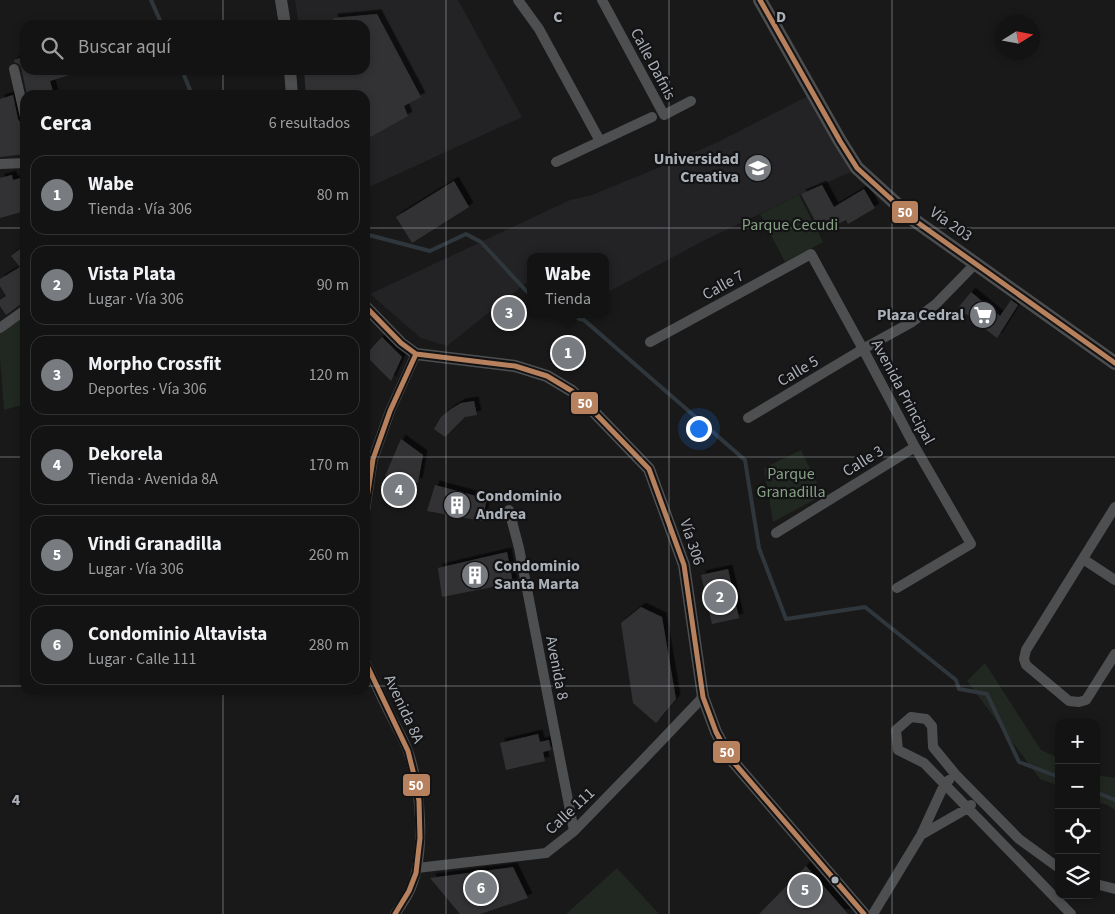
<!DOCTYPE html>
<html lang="es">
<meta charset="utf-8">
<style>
:root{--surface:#131313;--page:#1c1c1c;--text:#f1f3f6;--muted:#9d9ea0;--line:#323233;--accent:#787c80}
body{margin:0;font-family:"Source Sans 3",sans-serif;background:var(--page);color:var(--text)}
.controls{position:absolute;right:15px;bottom:15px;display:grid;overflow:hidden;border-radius:10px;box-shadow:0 2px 8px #0003}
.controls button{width:45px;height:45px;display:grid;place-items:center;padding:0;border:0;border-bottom:1px solid var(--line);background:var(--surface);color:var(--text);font:25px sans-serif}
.compass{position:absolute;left:995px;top:15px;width:45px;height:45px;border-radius:50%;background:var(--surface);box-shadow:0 2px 8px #0003;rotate:79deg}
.you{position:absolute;left:698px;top:428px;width:18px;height:18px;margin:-12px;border:4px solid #fff;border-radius:50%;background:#1a73e8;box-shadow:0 0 0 8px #1a73e833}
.badge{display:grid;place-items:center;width:32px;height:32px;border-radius:50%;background:var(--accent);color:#fff;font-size:16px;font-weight:700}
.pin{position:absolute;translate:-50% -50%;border:2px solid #fff;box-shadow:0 1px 5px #0006}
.popup{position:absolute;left:527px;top:253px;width:82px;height:65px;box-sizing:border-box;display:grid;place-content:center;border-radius:10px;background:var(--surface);filter:drop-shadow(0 1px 4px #0005);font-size:16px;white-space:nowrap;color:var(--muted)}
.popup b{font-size:19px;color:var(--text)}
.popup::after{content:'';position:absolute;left:50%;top:100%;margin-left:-10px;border:10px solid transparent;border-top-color:var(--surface)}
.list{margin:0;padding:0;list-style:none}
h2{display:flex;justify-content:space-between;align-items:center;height:65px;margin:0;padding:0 20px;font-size:21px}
h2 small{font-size:16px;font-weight:400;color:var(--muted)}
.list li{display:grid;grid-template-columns:32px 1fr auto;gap:15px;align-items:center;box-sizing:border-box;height:80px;margin:0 10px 10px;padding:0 10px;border:1px solid var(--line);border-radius:15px}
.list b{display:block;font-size:19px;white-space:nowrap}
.list p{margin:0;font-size:16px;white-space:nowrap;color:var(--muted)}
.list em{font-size:16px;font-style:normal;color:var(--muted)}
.icon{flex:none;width:28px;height:28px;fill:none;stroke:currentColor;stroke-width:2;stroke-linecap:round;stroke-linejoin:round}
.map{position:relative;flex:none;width:1115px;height:914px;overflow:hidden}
.search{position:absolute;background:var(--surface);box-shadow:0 2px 8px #0003;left:20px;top:20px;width:350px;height:55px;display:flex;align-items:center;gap:12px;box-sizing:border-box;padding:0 18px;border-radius:15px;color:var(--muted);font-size:19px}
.panel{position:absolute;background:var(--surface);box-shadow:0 2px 8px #0003;left:20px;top:90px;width:350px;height:605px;border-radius:15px}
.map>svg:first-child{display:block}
</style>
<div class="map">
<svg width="1115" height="914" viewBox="0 0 1115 914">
<defs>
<filter id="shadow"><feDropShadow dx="4.5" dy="-4.5" stdDeviation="0" flood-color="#0009"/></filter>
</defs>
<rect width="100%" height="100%" fill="#191919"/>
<path fill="#232325" d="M295,0H458L522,117L365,189V25H299Z
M808,96L851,172L799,195L703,241L606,293V257H530V288L526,283L447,346L421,338L370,294L570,200L592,195L682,158L718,142Z"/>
<path fill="#212721" d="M799,195L823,242L785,262L760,214Z
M25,315V404L4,410L0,358V333Z
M801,450L823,495L773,522L764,468Z
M985,663L1041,750L1059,758V786L1040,779L967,681Z
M1096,775L1115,778V810L1109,806L1096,801Z
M617,868L659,914H566Z"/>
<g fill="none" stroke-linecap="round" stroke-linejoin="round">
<path stroke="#2f373c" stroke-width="4" d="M151,0L162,25
M182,70L192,95
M365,234L430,251L466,234L481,242L530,295
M563,314L584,320L745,460L759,548L786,619L865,607L956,680L959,689L987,694L1019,762L1059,777
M1096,792L1115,800"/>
</g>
<path fill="#333334" filter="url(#shadow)" d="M377,14L421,97L404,106L408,116L365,140V95H306L304,70H365V25H334L333,18Z
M25,57V70H79V72L50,81L54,95H27L21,67L19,64L14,62V60Z
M13,95L18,119L20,122L25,124V154L0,157V99Z
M12,175L13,180L25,177V211L0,218V178Z
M454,181L469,207L412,243L396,217Z
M822,185L834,207L864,189L875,208L848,224L846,220L821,232L801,194Z
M25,245V303L21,304L6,315L0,306V300L6,296L0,286V279L20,267L11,256Z
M971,292L1000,316L1011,300L1018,305L997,338L958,308Z
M382,337L402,357L391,381L365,355Z
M474,401L477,415L465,417L445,437L434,429L441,417L451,409L461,403Z
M401,439L423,455L418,483L385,476Z
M435,485L487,499L482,521L427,511Z
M507,552L513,583L442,597L438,568Z
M728,569L739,618L712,624L701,575Z
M641,607L662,617L676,699L656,723L633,703L621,623Z
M538,734L540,742L549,740L551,750L543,752L545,761L506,770L500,743Z
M806,866L848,914H759Z
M513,867L528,898L480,914H460L430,878Z"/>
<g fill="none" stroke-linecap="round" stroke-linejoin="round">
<path stroke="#4d4f51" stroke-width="10" d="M518,0L539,29L600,141
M602,0L664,115L691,101
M14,69L25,117
M556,162L652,117
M0,164L25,163
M0,328L25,310
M650,342L811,254L863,349L915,447L971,544L897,588
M748,418L863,349L912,322L936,304L976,263
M1115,507L1026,650L1024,659L1026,665L1069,701L1079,702L1086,700L1115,654
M509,510L519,548L574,831
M365,511L373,459L390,411L416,354
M776,533L915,447
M1083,559L1115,580
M365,661C374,681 383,701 393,720C398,730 404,741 408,751C421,788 426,851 411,888C407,897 401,906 395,914
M921,835L968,808L971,805
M417,868L546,853L574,831L643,760L703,697
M1059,868L1019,839L956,775L933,747L932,726L926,719L911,717L896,730L898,750L924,763L1071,914
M1096,884L1115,889
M873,914L921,835L945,783L949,780"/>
<path stroke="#4d4f51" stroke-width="12" d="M281,0L285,25
M290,70L292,95
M365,306L401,343L416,354L515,366L547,376L572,391L595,413L649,469L684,565L703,697L716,732L730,758L864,914"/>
<path stroke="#4c4d4f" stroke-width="14" d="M760,0L840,141L857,168L914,220L1115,363"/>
<g stroke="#131315" stroke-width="9">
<path id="bus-1" d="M760,0L840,141L857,168L914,220L1115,363
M365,306L401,343L416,354L515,366L547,376L572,391L595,413L649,469L684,565L703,697L716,732L730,758L864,914
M365,511L373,459L390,411L416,354
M365,661L408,751L416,783L419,801L420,838L416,873L409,891L395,914"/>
</g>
<use href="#bus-1" stroke="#b6815c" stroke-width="5"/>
</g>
<path fill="none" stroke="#abb1b8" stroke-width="1" stroke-opacity="0.55" d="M223,0V25M446,0V914M669,0V914M892,0V914M223,70V95M0,228H25M365,228H1115M0,457H25M365,457H1115M0,686H25M365,686H1115M223,690V914"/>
<defs>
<g id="university-disc" transform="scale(1.4375)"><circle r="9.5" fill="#787c80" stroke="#131315"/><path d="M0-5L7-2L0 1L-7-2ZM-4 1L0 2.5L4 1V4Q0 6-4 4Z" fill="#fff"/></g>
<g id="supermarket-disc" transform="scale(1.4375)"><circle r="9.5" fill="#787c80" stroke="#131315"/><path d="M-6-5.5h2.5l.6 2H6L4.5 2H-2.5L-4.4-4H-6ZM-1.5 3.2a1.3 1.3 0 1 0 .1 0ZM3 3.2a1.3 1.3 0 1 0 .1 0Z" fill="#fff"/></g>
<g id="building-disc" transform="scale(1.4375)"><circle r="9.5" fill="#787c80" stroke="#131315"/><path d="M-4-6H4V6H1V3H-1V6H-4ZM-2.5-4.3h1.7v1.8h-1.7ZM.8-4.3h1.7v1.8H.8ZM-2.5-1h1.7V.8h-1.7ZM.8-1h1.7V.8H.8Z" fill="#fff"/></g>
</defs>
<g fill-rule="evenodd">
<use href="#university-disc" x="758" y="168"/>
<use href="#supermarket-disc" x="983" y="315"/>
<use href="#building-disc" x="457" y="505"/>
<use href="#building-disc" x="475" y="575"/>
</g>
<circle fill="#abb1b8" stroke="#131315" stroke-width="2" cx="835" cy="880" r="4.5"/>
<g text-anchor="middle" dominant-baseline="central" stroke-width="4.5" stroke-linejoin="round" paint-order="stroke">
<g font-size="16" fill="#abb1b8" stroke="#131315">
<text transform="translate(653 64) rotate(62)">Calle Dafnis</text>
<text transform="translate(951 224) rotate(35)">Vía 203</text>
<text transform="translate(723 285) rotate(-29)">Calle 7</text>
<text transform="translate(798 371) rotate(-31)">Calle 5</text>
<text transform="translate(903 392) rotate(62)">Avenida Principal</text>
<text transform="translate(863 461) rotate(-32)">Calle 3</text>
<text transform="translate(692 542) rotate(72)">Vía 306</text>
<text transform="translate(557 668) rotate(79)">Avenida 8</text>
<text transform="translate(404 709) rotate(65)">Avenida 8A</text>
<text transform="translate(570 811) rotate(-43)">Calle 111</text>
</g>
<g font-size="16" font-weight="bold" fill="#abb1b8" stroke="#131315" text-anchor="end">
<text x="739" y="159">Universidad<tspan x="739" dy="18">Creativa</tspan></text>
<text x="964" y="315">Plaza Cedral</text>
<text x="476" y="496" text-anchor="start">Condominio<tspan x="476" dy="18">Andrea</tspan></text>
<text x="494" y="566" text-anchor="start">Condominio<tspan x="494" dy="18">Santa Marta</tspan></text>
</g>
<g font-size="16" fill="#86a184" stroke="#131315">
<text x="790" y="225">Parque Cecudi</text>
<text x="791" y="474">Parque<tspan x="791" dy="18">Granadilla</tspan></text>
</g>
</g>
<g font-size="16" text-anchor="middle" font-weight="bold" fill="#abb1b8" stroke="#131315" stroke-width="4.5" stroke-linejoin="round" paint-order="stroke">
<text x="558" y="22">C</text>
<text x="781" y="22">D</text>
<text x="16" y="805">4</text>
</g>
<g stroke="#131315" stroke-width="2">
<rect x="891" y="200" width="28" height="24" rx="5" fill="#b6815c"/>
<rect x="570" y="391" width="29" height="24" rx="5" fill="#b6815c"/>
<rect x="712" y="740" width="29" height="24" rx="5" fill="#b6815c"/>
<rect x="402" y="773" width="29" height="24" rx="5" fill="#b6815c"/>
</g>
<g font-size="14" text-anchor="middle" font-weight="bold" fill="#fff">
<text x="905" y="217">50</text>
<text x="585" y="408">50</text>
<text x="727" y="757">50</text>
<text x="416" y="790">50</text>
</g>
</svg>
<div class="controls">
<button>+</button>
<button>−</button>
<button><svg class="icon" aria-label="locate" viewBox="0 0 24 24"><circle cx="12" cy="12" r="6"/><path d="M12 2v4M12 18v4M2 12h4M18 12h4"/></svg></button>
<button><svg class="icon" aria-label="layers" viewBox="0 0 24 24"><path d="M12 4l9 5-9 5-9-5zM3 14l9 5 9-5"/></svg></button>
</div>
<svg class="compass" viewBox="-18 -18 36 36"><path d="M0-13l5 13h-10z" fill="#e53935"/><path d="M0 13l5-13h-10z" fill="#9d9ea0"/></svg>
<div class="you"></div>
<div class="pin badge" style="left:568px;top:353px">1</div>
<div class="popup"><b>Wabe</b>Tienda</div>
<div class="pin badge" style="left:720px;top:597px">2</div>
<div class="pin badge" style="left:509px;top:313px">3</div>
<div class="pin badge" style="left:399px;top:490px">4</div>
<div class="pin badge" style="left:805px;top:890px">5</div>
<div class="pin badge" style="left:481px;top:888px">6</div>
<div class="search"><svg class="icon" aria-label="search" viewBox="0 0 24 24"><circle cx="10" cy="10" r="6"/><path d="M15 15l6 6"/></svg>Buscar aquí</div>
<section class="panel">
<h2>Cerca<small>6 resultados</small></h2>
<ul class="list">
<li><span class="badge">1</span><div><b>Wabe</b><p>Tienda · Vía 306</p></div><em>80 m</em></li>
<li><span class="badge">2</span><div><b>Vista Plata</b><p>Lugar · Vía 306</p></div><em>90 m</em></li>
<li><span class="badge">3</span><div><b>Morpho Crossfit</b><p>Deportes · Vía 306</p></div><em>120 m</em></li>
<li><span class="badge">4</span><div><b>Dekorela</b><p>Tienda · Avenida 8A</p></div><em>170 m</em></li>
<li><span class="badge">5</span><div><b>Vindi Granadilla</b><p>Lugar · Vía 306</p></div><em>260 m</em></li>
<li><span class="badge">6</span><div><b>Condominio Altavista</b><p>Lugar · Calle 111</p></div><em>280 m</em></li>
</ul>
</section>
</div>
